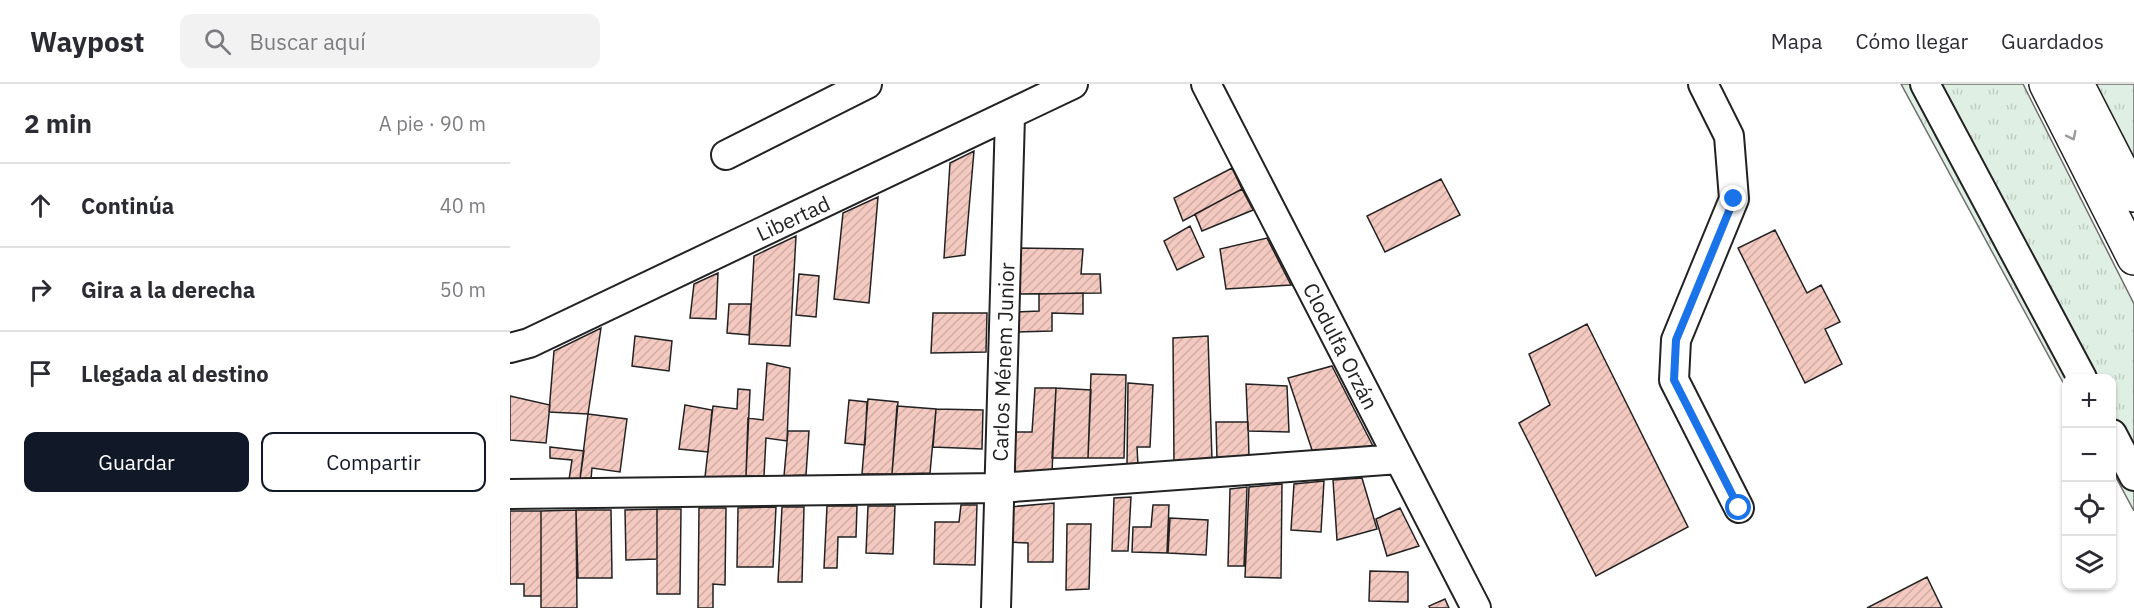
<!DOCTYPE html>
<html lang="es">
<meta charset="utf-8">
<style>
:root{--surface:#fff;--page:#f2f2f3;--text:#2b2b33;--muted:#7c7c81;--line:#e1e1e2;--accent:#111827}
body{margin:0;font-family:"IBM Plex Sans",sans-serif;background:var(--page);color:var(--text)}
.controls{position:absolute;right:18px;bottom:18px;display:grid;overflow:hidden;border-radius:12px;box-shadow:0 2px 4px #0004}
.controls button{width:54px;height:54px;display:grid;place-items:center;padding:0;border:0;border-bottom:2px solid var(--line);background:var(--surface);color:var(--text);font:30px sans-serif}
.stop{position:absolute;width:18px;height:18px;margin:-14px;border:4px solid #1a73e8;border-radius:50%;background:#fff}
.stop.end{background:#1a73e8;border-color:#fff;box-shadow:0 2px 6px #0008}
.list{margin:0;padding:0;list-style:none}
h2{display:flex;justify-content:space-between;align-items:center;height:78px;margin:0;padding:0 24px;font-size:26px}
h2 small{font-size:20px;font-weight:400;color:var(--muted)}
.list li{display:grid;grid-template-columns:39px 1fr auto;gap:18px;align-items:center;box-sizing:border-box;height:84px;padding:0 24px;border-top:2px solid var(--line)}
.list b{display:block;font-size:22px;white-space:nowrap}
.list em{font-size:20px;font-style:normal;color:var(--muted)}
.actions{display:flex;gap:12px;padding:18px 24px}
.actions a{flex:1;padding:14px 0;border:2px solid var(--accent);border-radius:12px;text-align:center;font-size:21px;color:var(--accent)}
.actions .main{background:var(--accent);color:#fff}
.icon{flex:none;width:33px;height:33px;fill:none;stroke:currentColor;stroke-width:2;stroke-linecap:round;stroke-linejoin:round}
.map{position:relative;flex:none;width:1624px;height:524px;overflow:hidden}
header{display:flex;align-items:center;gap:36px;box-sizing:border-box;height:84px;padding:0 30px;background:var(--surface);border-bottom:2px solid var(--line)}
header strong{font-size:28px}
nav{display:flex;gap:33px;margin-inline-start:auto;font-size:21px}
.search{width:420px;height:54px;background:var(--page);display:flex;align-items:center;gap:15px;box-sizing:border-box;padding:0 21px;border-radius:12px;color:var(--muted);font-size:22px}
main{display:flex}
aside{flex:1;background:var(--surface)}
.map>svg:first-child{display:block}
</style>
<header>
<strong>Waypost</strong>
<div class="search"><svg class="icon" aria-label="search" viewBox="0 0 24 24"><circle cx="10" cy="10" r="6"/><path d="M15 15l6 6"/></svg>Buscar aquí</div>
<nav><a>Mapa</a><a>Cómo llegar</a><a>Guardados</a></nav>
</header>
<main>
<aside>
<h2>2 min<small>A pie · 90 m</small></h2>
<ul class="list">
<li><svg class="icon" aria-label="ahead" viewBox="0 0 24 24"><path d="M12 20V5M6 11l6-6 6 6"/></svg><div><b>Continúa</b></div><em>40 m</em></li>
<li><svg class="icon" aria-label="right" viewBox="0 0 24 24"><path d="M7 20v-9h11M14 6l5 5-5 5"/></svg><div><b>Gira a la derecha</b></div><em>50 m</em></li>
<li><svg class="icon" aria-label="arrive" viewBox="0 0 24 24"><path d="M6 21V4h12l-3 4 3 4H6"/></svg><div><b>Llegada al destino</b></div></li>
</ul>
<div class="actions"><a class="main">Guardar</a><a>Compartir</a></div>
</aside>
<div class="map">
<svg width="1624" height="524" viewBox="0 0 1624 524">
<defs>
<pattern id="grass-tufts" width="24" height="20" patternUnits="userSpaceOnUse" patternTransform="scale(1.5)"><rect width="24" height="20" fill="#e0efe3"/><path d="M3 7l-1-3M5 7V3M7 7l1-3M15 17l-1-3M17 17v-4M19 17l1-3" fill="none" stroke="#c0cdc2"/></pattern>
<pattern id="building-hatch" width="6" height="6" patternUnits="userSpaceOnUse" patternTransform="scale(1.5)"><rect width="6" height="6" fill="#f3c9c0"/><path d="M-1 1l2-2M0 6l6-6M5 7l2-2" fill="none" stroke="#d0aca5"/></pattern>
</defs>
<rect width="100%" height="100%" fill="#fff"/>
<path fill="url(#grass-tufts)" stroke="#6f6f6f" stroke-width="1.5" d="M1391,0H1513L1624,220V427L1602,386V294H1556V304Z
M1585,0H1624V76Z"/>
<path fill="url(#building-hatch)" stroke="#222" stroke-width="1.5" d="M464,67L455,171L434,174L440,79Z
M722,84L732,105L673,137L664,114Z
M931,95L950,131L875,168L857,132Z
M732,105L743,126L692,147L685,130Z
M368,113L359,219L324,215L333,129Z
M680,142L694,173L667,186L654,157Z
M1265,146L1297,209L1311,201L1330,238L1315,245L1332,280L1295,299L1228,164Z
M286,152L280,262L239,260L244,172Z
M757,154L781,201L716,205L710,165Z
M508,164L573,165L571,190H590L591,209L507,210Z
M208,189L206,235L180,234L184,200Z
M289,190L309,192L306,233L286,231Z
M573,209V230L542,229V247L505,248L506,228L529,227V210Z
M219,220H241L239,251L217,249Z
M423,229H477L476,268L421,269Z
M1077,240L1178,443L1086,492L1009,339L1040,321L1019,270Z
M91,244L78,330L39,328L44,267Z
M125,252L162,257L159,287L122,282Z
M698,252L702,376L664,379L663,254Z
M257,279L280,284L277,357L256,354L254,392H236L238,334L253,336Z
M822,282L864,364L803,369L778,294Z
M581,290L616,291L614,374H578Z
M618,299L643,301L640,363H627L628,381L617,382Z
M736,300L777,302L779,348L738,347Z
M525,304H546L542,388L500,391L502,348H522Z
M546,304L581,306L578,374H542Z
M228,305L240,306L236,392L195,393L203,322L227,325Z
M0,312L40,321L36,359L0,356Z
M358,315L388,318L382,390H352Z
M339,316L357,318L355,361L335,359Z
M175,321L202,326L198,368L169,365Z
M387,322L426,325L420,389L382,390Z
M426,325L473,326L472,365L423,363Z
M78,330L117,335L110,388L82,384L81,395H70Z
M706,338H738L739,373L707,376Z
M278,347H299L296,391L274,392Z
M40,363L74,367L70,395L59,396L62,376L40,374Z
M852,394L867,445L827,456L823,396Z
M814,397L811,448L781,446L784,400Z
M772,400L771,494L735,493L739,403Z
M737,403L734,482H718L720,405Z
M621,413L618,467H602L604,414Z
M544,419L543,478H518V459L498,458L499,423Z
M451,421H467L465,481L424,480L425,438H449Z
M643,421H659L657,469L622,468L623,443H641Z
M317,422H347L346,453H328L327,484H314Z
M358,422H385L383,470L356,469Z
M266,423L263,483H227L228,424Z
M272,423H294L292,498H268Z
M189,424H216L215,501L203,500V524H188Z
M890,424L909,462L877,472L866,435Z
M147,425V475L116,476L115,426Z
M147,425H171L170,510H147Z
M66,426H101L102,494H68Z
M66,426L67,524H31V427Z
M0,427H31V512H14V500H0Z
M660,434L698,436L696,471L658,469Z
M557,440H581L579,505L556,506Z
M860,487L898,488V518L859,517Z
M1417,493L1432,524H1357Z
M935,515L939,524H920L919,522Z"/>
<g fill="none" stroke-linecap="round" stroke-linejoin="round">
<g stroke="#222" stroke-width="32">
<path id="minor" d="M696,0L966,524
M1193,0L1219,52L1224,115L1166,256L1164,296L1229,424
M1415,0L1572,294
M216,71L357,0
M0,264L19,259L563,0
M1602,350L1624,392
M0,410L489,404L889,375
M486,524L500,32"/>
</g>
<g stroke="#222" stroke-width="36">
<path id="major" d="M1536,0L1624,174
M1567,0L1624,111"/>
</g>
<use href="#minor" stroke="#fff" stroke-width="28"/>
<use href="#major" stroke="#fff" stroke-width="33"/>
</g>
<defs><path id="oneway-chevron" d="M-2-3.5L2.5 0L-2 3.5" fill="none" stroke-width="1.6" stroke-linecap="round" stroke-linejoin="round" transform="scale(1.5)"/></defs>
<use stroke="#9c9c9c" href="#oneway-chevron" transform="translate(1562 52) rotate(63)"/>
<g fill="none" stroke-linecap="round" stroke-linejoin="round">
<path stroke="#1a73e8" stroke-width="8" d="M1224,115L1166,256L1164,296L1229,424"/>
</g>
<g text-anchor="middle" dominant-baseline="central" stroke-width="4.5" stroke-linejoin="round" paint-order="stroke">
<g font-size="21" fill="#222" stroke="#fff">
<text transform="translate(283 134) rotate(-25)">Libertad</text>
<text transform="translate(831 262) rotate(63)">Clodulfa Orzán</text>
<text transform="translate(493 278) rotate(-88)">Carlos Ménem Junior</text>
</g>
</g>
</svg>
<div class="controls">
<button>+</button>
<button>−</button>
<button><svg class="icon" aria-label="locate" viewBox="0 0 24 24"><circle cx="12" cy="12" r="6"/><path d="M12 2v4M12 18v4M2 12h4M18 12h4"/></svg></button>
<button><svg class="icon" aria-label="layers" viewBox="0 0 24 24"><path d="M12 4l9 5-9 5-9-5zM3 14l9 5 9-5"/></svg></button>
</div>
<div class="stop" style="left:1229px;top:424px"></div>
<div class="stop end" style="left:1224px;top:115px"></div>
</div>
</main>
